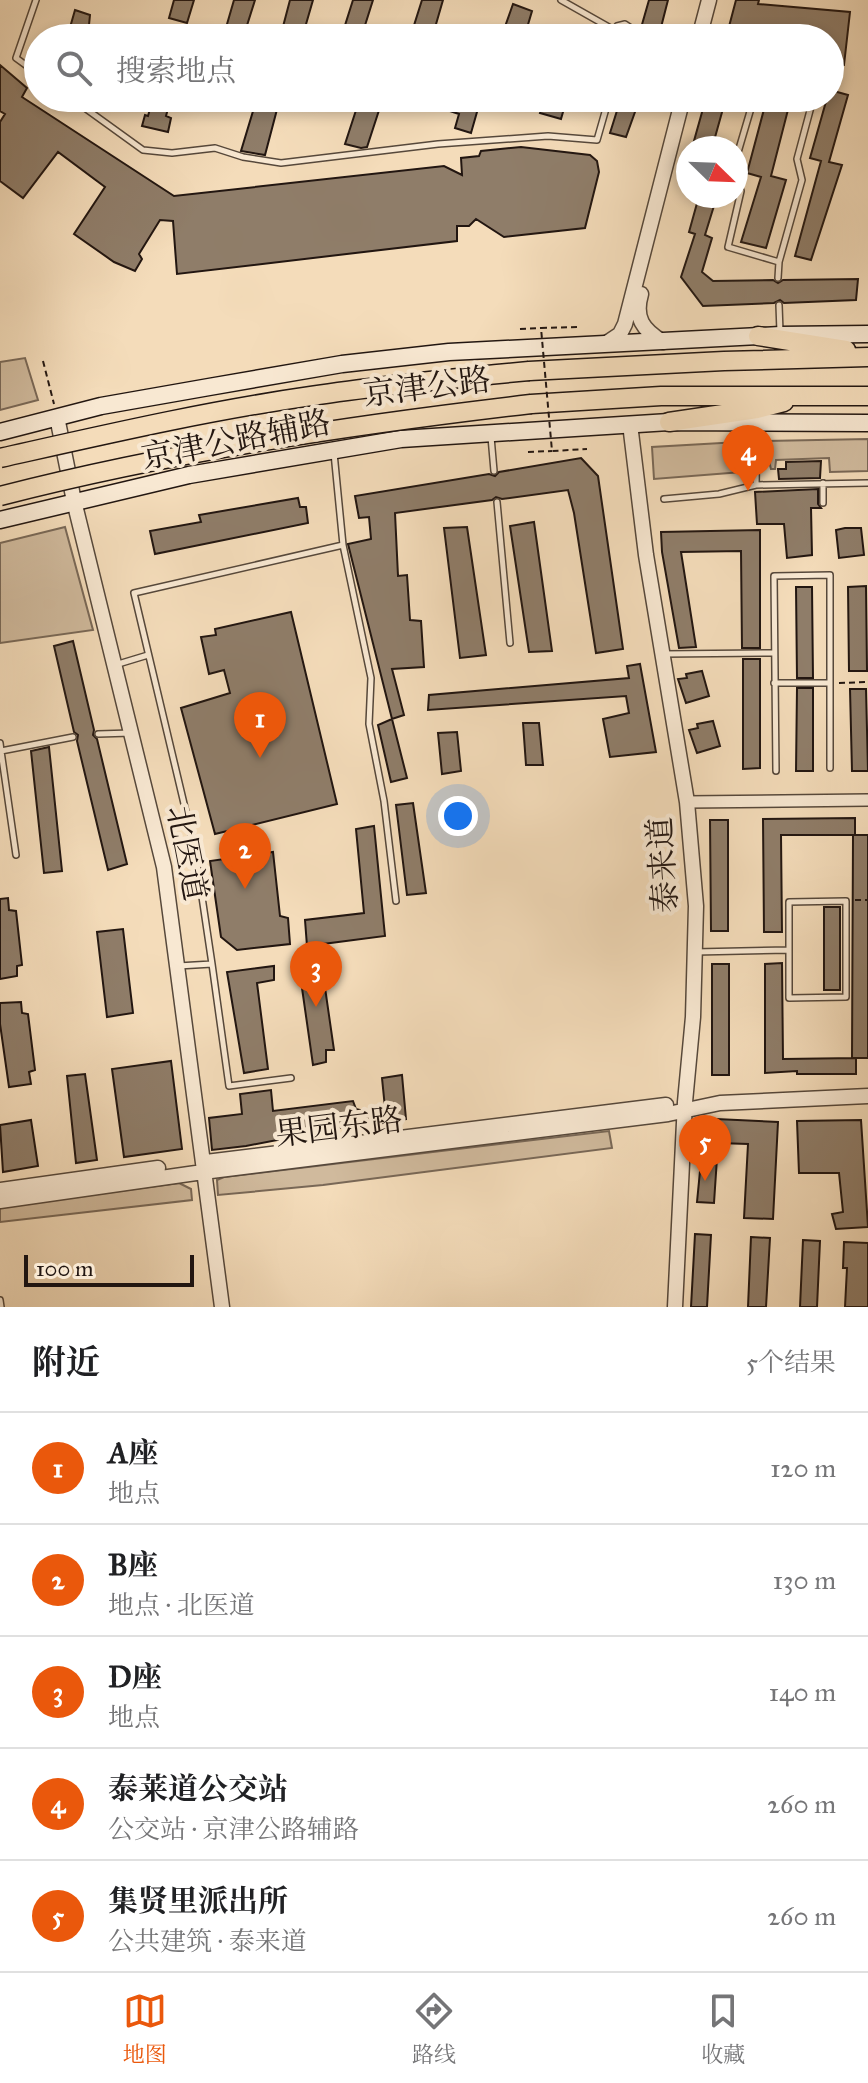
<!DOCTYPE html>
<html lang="zh">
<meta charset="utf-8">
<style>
:root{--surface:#fff;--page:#f6f6f6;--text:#202124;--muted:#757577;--line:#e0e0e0;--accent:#ea580c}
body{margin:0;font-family:"IM FELL Great Primer","Noto Serif SC",serif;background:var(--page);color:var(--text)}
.compass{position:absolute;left:676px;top:136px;width:72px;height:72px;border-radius:50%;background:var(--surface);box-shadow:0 4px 12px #0003;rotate:113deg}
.scale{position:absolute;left:24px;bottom:20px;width:170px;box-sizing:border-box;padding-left:8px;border:4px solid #221611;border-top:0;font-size:22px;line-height:28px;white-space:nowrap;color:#221611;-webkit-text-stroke:6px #f8e8d2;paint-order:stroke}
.you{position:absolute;left:458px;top:816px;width:28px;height:28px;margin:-20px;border:6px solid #fff;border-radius:50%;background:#1a73e8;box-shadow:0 0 0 12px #1a73e833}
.badge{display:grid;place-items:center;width:52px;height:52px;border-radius:50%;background:var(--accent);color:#fff;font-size:26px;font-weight:700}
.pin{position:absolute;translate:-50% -66px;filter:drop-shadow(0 2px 4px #0008)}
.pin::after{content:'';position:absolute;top:42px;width:28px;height:24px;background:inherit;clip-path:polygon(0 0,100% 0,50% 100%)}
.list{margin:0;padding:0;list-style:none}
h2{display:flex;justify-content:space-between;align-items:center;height:104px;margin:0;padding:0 32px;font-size:34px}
h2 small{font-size:26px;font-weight:400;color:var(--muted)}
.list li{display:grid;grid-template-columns:52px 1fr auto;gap:24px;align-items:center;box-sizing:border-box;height:112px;padding:0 32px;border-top:2px solid var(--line)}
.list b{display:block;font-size:30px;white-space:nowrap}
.list p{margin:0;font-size:26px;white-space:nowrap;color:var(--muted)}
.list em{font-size:26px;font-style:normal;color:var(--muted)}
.icon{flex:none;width:44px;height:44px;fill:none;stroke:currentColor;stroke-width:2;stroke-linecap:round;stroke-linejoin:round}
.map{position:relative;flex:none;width:868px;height:1307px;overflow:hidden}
.search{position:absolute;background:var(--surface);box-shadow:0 4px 12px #0003;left:24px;right:24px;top:24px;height:88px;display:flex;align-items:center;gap:20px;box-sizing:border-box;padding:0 28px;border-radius:44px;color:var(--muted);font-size:30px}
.sheet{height:664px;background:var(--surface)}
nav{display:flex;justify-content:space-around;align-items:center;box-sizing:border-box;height:112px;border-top:2px solid var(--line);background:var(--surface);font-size:22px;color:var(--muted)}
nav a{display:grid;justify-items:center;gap:4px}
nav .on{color:var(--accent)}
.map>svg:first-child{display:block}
</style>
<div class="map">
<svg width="868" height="1307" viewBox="0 0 868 1307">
<rect width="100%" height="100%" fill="#f4dcba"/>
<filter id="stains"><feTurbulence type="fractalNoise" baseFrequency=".0025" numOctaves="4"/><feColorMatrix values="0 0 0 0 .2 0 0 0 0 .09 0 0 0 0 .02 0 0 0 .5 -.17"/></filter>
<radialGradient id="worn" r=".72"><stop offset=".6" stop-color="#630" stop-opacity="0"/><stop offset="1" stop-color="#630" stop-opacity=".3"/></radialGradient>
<path fill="#d0ba9d" stroke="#796857" stroke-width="2" d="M25,358L38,400L0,410V362Z
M868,439V471L830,472L829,458L776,460L775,469H771L767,453L763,452L766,441Z
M739,442L746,447L747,465L742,472L654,479L652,447Z
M65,527L93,630L0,643V543Z
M609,1131L612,1148L323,1185L218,1195L217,1180L224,1177Z
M179,1183L191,1189L192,1200L0,1222V1207Z"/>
<path fill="#8f7d69" stroke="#221611" stroke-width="2" d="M174,0H194L187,23L169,18Z
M234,0H255L243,38H223Z
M290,0H313L302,38H280Z
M353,0H373L361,38H341Z
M422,0H443L432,38H410Z
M649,0H668L659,35L642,32L641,28Z
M736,0H759L758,4L850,12L844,65L830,64V38H726Z
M513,4L532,11L524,38H501Z
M75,10L90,15L89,25L98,28L95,38H67Z
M0,65L27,88L22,97L174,196L444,166L462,175L461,158L479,156L481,151L521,147L590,155L597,161L599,172L585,228L504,237L476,219L469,226H457V241L177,274L173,221L160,220L139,254L142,259L135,271L114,262L74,234L105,187L58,152L23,198L0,181V122L5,114L0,111Z
M830,90L848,95L829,162L842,165L811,260L795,256L821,161L810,158L827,98H830Z
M153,98H171L166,116L171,118L168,132L142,126L145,115L148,116Z
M257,98H280L265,155L241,151Z
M360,98H383L367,147L361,148L345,144Z
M454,98H481L471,133L455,128L459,114L450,111Z
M545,98H567L561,119L540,113Z
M621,98H640L626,137L610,133Z
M706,98H726L712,148H692Z
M767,98H791L771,176L786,180L766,248L741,242L761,177L747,173Z
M699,196H717L705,235L712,238L702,272L713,281L773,280L778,283L783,280L858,279L856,300L784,303L780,300L774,303L703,306L681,277L695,234L689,232Z
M581,458L598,476L623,649L596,653L574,513L568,490L502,499L496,497L492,500L395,513L398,576L407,575L410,620L421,621L424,667L392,669L404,715L392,719L348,544L371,539L369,517L359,518L355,496L489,474L495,476L499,472Z
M821,461L820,478L779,479L778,469H786V462Z
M818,489V504L821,508H811L812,555L787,558L784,524H757L755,492Z
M298,498L300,507H306L308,523L155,554L150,531L201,522L199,515Z
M534,522L552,651L529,652L510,526Z
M467,527L486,655L460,658L444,528Z
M845,528H861L864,555L839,558L836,530Z
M760,530V648H742L741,551L681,552L696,647L679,648L662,552L661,532Z
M866,586L867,671H849L848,587Z
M796,587H812L813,678H797Z
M291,612L337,804L215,834L181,708L230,693L224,670L209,674L201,637L216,635L215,629Z
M73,641L94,730L93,735L97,739L127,864L108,870L77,741L78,735L74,732L54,646Z
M743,659H760V768L743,769Z
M640,664L656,752L610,757L603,719L629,713L626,696L428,710L429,695L629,678L627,666Z
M702,671L709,696L686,703L678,679L687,678L686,674Z
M797,688H813V771H796Z
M850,689H866L868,771H852Z
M392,719L407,778L391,782L378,725Z
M713,721L720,746L697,753L689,730L698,728L697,724Z
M523,723H539L543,765H526Z
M457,732L461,771L442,774L438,733Z
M49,747L62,871L44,873L31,751Z
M413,803L426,893L407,895L396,805Z
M855,818V835H781L782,932H764L763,819Z
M710,820H728V931H711Z
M374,826L385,936L307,946L305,920L364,913L356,829Z
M853,835H868V1058H852Z
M273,852L280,916L288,918L290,944L237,950L221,937L210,861Z
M8,898L9,910L16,911L22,965L17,966V976L0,979V899Z
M824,907H840V990H824Z
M123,929L133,1013L107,1017L97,932Z
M321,960L334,1050H326V1062L313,1065L302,988H310L308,963Z
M782,963L783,1059L856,1058V1074H797V1071L765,1073V964Z
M712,964H729V1075H712Z
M274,966V980L257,983L268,1069L244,1073L227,972Z
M21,1002L22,1013L28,1014L35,1070L29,1072L31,1084L9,1087L0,1024V1003Z
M171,1061L182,1149L124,1157L112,1069Z
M85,1074L97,1160L76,1163L67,1076Z
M402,1075L406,1119L360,1124L246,1146L212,1150L209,1118L242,1114L240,1094L271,1090L273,1111L353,1101L356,1109L360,1110V1112L385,1108L382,1078Z
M716,1119L778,1122L773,1219L744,1218L748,1144L718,1143L714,1203L697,1202L704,1130Z
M31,1120L38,1166L3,1172L0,1125Z
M861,1120L868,1227L836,1229L832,1214L843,1212L839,1173H799L797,1121Z
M695,1234L711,1235L707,1307H691Z
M751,1237L770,1238L766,1307H748Z
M803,1240L820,1241L817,1307H800Z
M844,1242L868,1243V1307H845L847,1268H843Z"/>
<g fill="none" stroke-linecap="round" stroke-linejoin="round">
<g stroke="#56483b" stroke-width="8">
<path id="service" d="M36,0L16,58L38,74
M561,0L614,30
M611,38V33L617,26L625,24L637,32V38
M71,98L143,150L172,153L215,148L243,157L281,163L438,144L548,136L597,140L609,98
M736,159L754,98
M736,178L741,191L728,247L779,262
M778,278L779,262L802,180L797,159L812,103
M779,305L780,332
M491,437L494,471
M823,483V503
M756,485L757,426
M664,499L719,494L756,485L868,483
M497,502L510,643
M343,545L371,678L369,724L384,801L396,901
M664,654L773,653
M115,665L148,655
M774,683H829
M98,734L131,733
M0,743L1,751L73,737
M1,751L16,855
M776,771L774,576L830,575V768
M846,901V997L789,998V902Z
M695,952L789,950
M212,964L195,850L134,593L343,545L334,453
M178,966L212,964L229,1086L291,1078
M0,1300L1,1307"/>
</g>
<g stroke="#56483b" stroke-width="14">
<path id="minor" d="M687,802L868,800"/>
</g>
<g stroke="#56483b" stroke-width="17">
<path id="tertiary" d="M699,38L709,0
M641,294C634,318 643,330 663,342
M605,344L620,334L625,324L683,98
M57,417L74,501L164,867L222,1307
M630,424L646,555L687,802L696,906L693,1017L685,1102L675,1307
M206,1162L666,1105
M0,1190L158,1168
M0,1201L203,1172L668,1114L720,1103L868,1096"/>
</g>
<g stroke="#221611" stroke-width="19">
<path id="secondary" d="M0,432L101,406L209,387L342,364L449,352L780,335L868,334
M0,520L189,475L401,439L669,422L868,423"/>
</g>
<g stroke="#221611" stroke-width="21">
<path id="trunk" d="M758,336L846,350
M529,371L724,361L868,357
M531,404L661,396H868
M669,422L757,409L784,402"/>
</g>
<path stroke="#221611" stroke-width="2" stroke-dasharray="6 4" stroke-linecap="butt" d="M520,329L541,328
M43,361L54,404
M528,452L552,451
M839,683L868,682
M855,900H868"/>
<use href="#service" stroke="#f8e8d2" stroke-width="5"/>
<use href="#minor" stroke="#f8e8d2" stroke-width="11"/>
<use href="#tertiary" stroke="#f8e8d2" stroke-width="14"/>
<use href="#secondary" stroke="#f8e8d2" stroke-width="16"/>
<use href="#trunk" stroke="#f4dcba" stroke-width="18"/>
<g stroke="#221611" stroke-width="21" stroke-linecap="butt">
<path id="trunk-bridge" d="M0,458C103,435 206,411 311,396C383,385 456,378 529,371
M0,496C175,451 352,425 531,404"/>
</g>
<path stroke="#221611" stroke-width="2" stroke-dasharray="6 4" stroke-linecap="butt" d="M577,327L541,328L552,451L587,449"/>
<use href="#trunk-bridge" stroke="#f4dcba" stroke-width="18"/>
</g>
<g text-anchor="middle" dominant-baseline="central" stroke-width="8" stroke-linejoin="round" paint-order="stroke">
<g font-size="32" fill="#221611" stroke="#f8e8d2">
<text transform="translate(427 387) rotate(-7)">京津公路</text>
<text transform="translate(236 440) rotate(-11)">京津公路辅路</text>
<text transform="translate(187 853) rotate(79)">北医道</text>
<text transform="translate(663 865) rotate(-94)">泰来道</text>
<text transform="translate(339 1127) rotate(-7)">果园东路</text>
</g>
</g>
<rect width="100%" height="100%" filter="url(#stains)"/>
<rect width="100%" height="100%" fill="url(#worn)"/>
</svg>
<svg class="compass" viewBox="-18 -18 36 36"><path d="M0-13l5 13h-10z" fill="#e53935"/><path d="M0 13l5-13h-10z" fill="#757577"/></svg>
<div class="scale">100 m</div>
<div class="you"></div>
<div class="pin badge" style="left:260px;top:758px">1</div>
<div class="pin badge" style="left:245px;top:889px">2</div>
<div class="pin badge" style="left:316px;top:1007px">3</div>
<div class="pin badge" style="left:748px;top:491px">4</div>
<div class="pin badge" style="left:705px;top:1181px">5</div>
<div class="search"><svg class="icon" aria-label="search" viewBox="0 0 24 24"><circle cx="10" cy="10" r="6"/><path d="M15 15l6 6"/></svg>搜索地点</div>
</div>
<section class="sheet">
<h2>附近<small>5个结果</small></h2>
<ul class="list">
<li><span class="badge">1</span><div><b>A座</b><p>地点</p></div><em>120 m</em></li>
<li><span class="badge">2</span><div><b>B座</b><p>地点 · 北医道</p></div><em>130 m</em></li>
<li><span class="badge">3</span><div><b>D座</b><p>地点</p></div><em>140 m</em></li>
<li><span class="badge">4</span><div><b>泰莱道公交站</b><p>公交站 · 京津公路辅路</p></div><em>260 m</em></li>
<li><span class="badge">5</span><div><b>集贤里派出所</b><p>公共建筑 · 泰来道</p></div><em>260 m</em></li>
</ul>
</section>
<nav>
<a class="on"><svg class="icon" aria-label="map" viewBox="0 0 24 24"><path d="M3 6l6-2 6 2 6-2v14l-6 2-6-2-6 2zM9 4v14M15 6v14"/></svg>地图</a>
<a><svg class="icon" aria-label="directions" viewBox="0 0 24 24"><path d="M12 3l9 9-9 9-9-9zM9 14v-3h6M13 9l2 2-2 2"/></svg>路线</a>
<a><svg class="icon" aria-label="saved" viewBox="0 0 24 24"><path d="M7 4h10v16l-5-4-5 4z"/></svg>收藏</a>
</nav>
